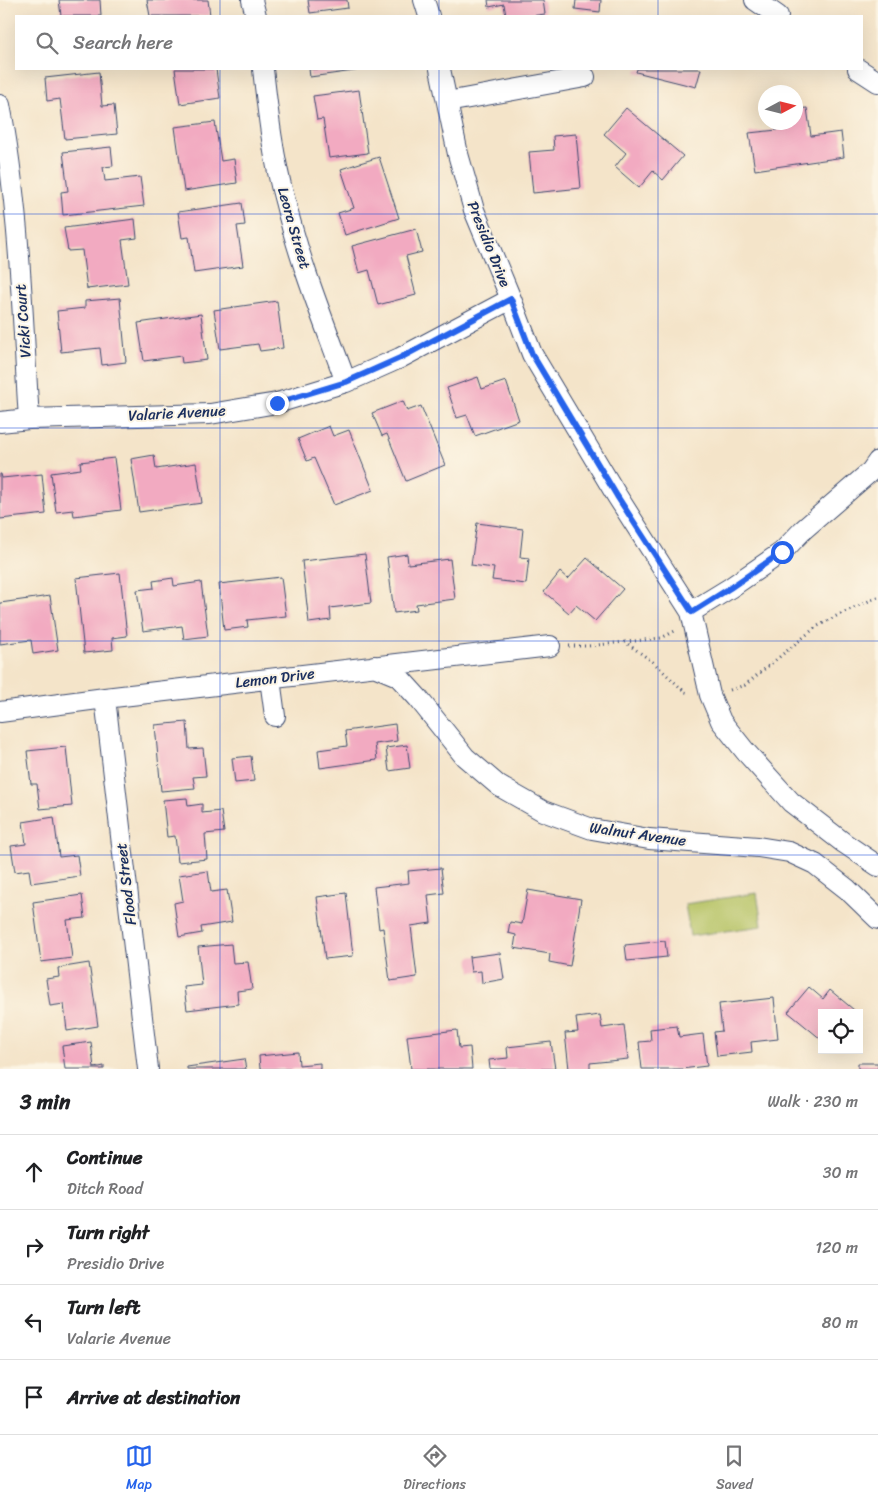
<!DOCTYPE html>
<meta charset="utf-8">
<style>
:root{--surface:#fff;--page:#f6f6f6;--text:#202124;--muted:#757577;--line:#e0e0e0;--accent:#2563eb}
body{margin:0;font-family:Sriracha,sans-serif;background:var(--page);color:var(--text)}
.controls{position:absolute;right:15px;bottom:15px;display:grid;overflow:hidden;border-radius:0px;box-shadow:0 5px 20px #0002}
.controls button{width:45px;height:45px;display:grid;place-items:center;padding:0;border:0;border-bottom:1px solid var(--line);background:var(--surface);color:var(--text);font:25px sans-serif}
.compass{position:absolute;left:758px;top:85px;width:45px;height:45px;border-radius:50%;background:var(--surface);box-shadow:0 5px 20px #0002;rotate:83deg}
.stop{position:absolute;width:15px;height:15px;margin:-11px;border:4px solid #2563eb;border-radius:50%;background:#fff}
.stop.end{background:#2563eb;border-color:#fff;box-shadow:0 1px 5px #0008}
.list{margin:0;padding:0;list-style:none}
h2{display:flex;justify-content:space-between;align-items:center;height:65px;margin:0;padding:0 20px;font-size:21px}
h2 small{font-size:16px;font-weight:400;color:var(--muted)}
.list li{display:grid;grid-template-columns:32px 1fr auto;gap:15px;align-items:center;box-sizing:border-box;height:75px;padding:0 20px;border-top:1px solid var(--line)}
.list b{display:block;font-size:19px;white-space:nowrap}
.list p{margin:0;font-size:16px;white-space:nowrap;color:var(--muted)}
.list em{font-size:16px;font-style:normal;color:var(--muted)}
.icon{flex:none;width:28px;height:28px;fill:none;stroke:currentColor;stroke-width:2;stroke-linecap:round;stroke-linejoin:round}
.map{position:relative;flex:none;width:878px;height:1069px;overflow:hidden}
.search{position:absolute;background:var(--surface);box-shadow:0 5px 20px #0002;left:15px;right:15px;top:15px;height:55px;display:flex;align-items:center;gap:12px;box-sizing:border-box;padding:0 18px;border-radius:0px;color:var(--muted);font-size:19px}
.sheet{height:365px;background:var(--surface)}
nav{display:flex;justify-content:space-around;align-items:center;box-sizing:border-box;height:70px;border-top:1px solid var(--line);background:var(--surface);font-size:14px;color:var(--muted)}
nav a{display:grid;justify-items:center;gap:2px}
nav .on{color:var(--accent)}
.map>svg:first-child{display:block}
</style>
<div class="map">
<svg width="878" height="1069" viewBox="0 0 878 1069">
<rect width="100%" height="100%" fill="#fcf5e5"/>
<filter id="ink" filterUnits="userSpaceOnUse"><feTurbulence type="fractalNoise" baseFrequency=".02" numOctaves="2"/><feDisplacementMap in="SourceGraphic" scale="10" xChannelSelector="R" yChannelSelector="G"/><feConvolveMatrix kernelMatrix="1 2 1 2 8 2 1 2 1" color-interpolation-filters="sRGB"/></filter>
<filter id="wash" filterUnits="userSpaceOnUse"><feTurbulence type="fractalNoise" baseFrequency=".0096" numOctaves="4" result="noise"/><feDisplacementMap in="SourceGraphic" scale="20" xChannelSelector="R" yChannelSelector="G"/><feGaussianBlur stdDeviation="1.12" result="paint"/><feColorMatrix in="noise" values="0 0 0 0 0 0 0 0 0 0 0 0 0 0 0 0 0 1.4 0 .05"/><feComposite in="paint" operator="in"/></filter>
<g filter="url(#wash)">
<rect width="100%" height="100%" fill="#f4e4c9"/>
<path fill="#b6c365" stroke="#687962" d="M757,893L762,926L690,936L685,904Z"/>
<g id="blocks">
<path fill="#f2aac1" d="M59,0H100L101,16H61Z
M147,0H208L210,15L202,16H150Z
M308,0H347L348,8L310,13Z
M488,0H543L545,14L531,16H506L504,4L489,7Z
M576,0H601L600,12L575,9Z
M175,69H216L220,98L180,104Z
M309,69H361V70L310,77Z
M637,69H701L696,87L636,72Z
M99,72L102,106L114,105L117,134L65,139L60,99L47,101L45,78Z
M359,90L368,153L329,158L323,119L317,120L313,96Z
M626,108L683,156L663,180L653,171L639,188L615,167L626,153L604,134Z
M807,108L811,136L841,132L844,157L755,170L749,133L777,130L776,122H796V109Z
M215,122L221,161L234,159L237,183L184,191L175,127Z
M576,134L581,188L533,193L529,152L554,150L553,136Z
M111,147L113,166L103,167L105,181L140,177L144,206L63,215L61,192L68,191L63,152Z
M379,157L399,218L345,235L338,213L354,208L341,169Z
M242,203L245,225L237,226L243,266L194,273L189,237L182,238L178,212Z
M135,219L137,238L122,240L128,284L87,289L82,250L68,251L64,228Z
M416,229L422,252L406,256L416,295L378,305L369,270L359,273L352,246Z
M120,298L126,362L102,365L100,348L61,352L57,311L85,308V301Z
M277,301L283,348L260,351L258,344L220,349L214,310Z
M201,314L207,360L182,363L181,356L144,361L138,323Z
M478,377L482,389L506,381L519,420L475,436L467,415L457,418L447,388Z
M403,401L407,411L421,406L445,465L406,481L387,434L382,436L372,413Z
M329,426L333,436L349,430L373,490L334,505L314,458L307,461L298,439Z
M154,455L156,469L196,463L202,503L139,512L131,459Z
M114,458L121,510L74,516L73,510L56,512L51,473L81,469L80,462Z
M0,474H1L2,478L42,474L46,514L0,519Z
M477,523L523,529L520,557L529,558L526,584L492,580L494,568L471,565Z
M365,554L371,603L330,608L331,620L309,623L302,561Z
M407,554L408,564L450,559L455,599L416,604L417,610L394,613L387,557Z
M587,558L623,589L595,621L576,605L569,613L544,592L560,572L568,579Z
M120,573L127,636L112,638L113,650L84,653L76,578Z
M281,577L286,616L247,620L248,627L224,630L219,584Z
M173,578L174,586L201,582L208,636L184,639L182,626L143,631L137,590L154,588L153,581Z
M50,596L58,650L33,654L31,640L0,644V603Z
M187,722L189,749L203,748L206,776L193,777L195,788L161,791L155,725Z
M395,724L397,741L375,744L377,760L320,768L318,750L347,746L345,731Z
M407,745L410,768L389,771L386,748Z
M66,747L72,806L40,809L37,784H31L27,751Z
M251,756L254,781L235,783L232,758Z
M187,798L188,806L202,804V813L221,811L224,832L205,834L207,859L178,862L175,836L167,837L163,800Z
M54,817L59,857L77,855L80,876L31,883L29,870L15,872L11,846L26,844L23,822Z
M441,868L444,893L428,895L431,923L411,926L417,977L390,981L383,928L379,929L374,887L409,883L408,871Z
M208,871L211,892L227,890L232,922L201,927L202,933L179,937L174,903L183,901L179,875Z
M528,890L581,899L570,966L549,962L550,954L514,948L516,935L508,933L510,922L522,924Z
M346,893L353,956L325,959L317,897Z
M82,895L85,918L67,920L72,958L41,962L33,902Z
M665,941L667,957L627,961L625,945Z
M231,944L233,963L248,962L252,989L237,991L238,1004L187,1010L184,987L202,985L198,947Z
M500,953L504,979L482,983L481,971L471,972L469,957Z
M89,963L98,1026L67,1031L64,1004L50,1006L46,979L59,977L58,968Z
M809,987L823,999L830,990L854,1010L851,1013H822V1040L788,1012Z
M774,998L778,1039L751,1042L752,1052L717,1056L714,1032L722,1031L719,1004Z
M600,1015L602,1028L624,1025L628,1059L590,1063V1069H569L565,1033L578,1032L576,1018Z
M677,1026L679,1037L703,1034L707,1066L681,1069H642L639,1042L651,1041L650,1029Z
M457,1030L459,1048L470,1047L472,1069H411L407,1036Z
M91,1042L94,1068L104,1066V1069H65L62,1046Z
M551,1042L555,1069H490L489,1060L508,1058L507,1047Z
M298,1052L299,1065L320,1063V1069H260L259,1056Z
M244,1059L246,1069H187V1067Z
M858,1063H878V1069H858Z"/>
</g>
</g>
<g filter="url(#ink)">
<use href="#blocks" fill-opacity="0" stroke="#3c4a6e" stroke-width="1"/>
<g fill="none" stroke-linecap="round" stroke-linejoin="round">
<g stroke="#3c4a6e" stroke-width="22">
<path id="minor" d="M252,0L256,16
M424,0L429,16
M755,0L778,16
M263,69C268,113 273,158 285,201C300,263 324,322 346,382
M440,69L458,154L474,210L511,299L532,354L617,496L691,612L710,695L721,721L745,751L791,802L844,843L878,866
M858,69L878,82
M447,102L585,77
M0,105C20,208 22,314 29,419
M0,422L29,419L210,414L277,403L346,382L400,358L511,299
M691,612L730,588L782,552L803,530L871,471L878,461
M374,666L398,676L418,698L465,757L499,786L543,811L592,829L649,839L758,847L789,852L815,864L847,889L878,919
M270,679L275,716
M105,698L148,1069
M0,712L105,698L550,646"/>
</g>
<path stroke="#3c4a6e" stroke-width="3" stroke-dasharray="1 4" stroke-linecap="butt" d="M625,642L661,638L677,630
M569,646H588L625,642L653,662L685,692L689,693
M730,690L745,685L816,627L842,613L878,597"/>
<use href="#minor" stroke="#fff" stroke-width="20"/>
</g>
</g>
<g fill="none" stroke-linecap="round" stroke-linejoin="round" filter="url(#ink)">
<path stroke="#2563eb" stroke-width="6" d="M277,403L346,382L400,358L511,299L532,354L617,496L692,612L730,588L782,552"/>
</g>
<path fill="none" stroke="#1d4ed8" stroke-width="1" stroke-opacity="0.55" d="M220,0V16M439,0V16M658,0V16M220,69V1069M439,69V1069M658,69V1069M0,214H878M0,428H878M0,641H878M0,855H878"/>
<g text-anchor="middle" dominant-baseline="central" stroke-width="4" stroke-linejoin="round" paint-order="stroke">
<g font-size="15" fill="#1b2f5e" stroke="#fcf5e5">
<text transform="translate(294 228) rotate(74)">Leora Street</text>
<text transform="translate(489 244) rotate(68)">Presidio Drive</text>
<text transform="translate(23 321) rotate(-94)">Vicki Court</text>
<text transform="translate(177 413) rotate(-3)">Valarie Avenue</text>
<text transform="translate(275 678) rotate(-7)">Lemon Drive</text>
<text transform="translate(638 834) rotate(8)">Walnut Avenue</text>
<text transform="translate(126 884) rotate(-97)">Flood Street</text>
</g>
</g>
</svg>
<div class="controls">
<button><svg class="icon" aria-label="locate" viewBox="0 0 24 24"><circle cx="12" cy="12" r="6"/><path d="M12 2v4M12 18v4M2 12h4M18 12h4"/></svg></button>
</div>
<svg class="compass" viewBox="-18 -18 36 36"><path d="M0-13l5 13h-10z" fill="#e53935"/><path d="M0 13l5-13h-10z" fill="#757577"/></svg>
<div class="stop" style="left:782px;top:552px"></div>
<div class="stop end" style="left:277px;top:403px"></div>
<div class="search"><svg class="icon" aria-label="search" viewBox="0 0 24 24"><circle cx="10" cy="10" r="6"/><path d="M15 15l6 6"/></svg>Search here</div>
</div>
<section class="sheet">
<h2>3 min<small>Walk · 230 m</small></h2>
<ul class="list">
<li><svg class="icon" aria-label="ahead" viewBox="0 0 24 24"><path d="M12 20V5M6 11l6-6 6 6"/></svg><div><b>Continue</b><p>Ditch Road</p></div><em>30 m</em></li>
<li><svg class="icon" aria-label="right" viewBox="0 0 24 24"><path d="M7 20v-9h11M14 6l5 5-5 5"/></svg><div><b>Turn right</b><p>Presidio Drive</p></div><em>120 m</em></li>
<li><svg class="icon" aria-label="left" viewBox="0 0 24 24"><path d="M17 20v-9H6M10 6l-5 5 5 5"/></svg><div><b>Turn left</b><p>Valarie Avenue</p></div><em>80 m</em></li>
<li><svg class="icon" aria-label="arrive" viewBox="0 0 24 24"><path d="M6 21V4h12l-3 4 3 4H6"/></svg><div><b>Arrive at destination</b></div></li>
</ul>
</section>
<nav>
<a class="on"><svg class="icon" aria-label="map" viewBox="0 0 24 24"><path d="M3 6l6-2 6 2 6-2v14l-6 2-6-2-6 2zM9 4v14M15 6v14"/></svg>Map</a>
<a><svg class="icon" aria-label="directions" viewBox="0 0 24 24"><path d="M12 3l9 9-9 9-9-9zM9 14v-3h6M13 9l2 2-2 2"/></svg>Directions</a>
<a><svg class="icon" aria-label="saved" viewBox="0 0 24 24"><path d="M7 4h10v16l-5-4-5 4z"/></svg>Saved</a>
</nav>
